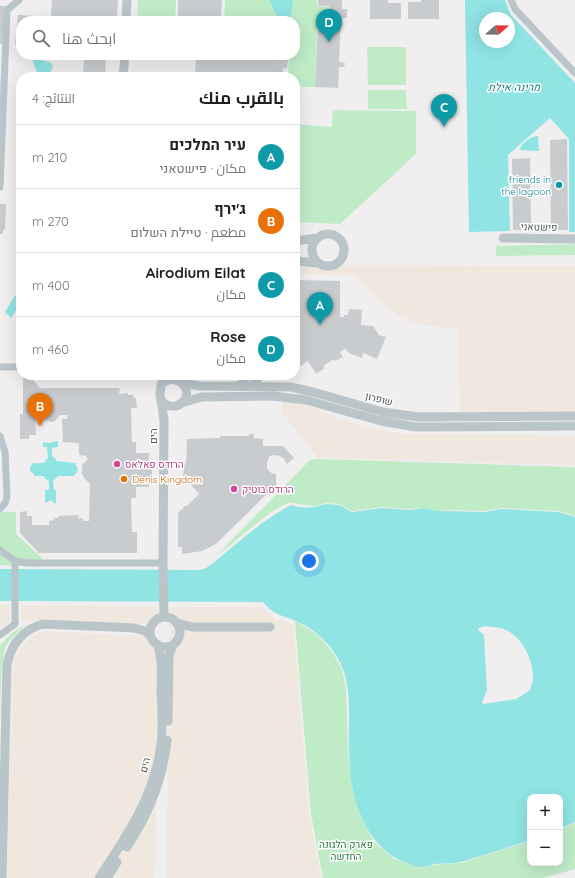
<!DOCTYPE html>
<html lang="ar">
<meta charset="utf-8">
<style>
:root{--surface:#fff;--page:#f2f2f2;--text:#202124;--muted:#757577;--line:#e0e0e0;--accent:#2895d0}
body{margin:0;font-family:Quicksand,Cairo,Heebo,sans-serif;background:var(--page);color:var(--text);direction:rtl}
.controls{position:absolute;right:12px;bottom:12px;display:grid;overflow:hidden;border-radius:8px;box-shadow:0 4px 16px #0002}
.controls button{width:36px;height:36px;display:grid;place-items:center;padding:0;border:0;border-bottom:1px solid var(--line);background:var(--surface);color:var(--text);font:20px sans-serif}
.compass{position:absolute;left:479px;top:12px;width:36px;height:36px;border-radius:50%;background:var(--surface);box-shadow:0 4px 16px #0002;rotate:70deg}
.you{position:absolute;left:309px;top:561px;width:14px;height:14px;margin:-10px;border:3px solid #fff;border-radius:50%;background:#1a73e8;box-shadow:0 0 0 6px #1a73e833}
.badge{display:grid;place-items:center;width:26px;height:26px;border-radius:50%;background:var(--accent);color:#fff;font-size:13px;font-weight:700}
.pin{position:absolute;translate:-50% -33px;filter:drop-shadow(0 1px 2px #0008)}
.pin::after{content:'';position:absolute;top:21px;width:14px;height:12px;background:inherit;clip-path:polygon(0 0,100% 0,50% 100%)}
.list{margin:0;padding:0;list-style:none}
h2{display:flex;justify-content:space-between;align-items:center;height:52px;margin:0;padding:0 16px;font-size:17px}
h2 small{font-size:13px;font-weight:400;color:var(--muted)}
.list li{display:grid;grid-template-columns:26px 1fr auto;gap:12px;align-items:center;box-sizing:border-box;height:64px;padding:0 16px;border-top:1px solid var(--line)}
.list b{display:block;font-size:15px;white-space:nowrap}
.list p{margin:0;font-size:13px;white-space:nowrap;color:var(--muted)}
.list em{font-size:13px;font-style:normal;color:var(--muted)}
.icon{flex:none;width:22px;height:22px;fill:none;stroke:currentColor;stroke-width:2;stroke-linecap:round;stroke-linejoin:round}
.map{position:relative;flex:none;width:575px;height:878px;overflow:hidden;direction:ltr}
.search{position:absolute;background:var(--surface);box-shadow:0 4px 16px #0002;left:16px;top:16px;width:284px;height:44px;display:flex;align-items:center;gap:10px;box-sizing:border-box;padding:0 14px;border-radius:16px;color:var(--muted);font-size:15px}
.panel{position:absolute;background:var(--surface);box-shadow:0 4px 16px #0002;left:16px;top:72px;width:284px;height:308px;border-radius:16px;direction:rtl}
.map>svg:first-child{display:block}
</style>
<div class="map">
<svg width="575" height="878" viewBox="0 0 575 878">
<rect width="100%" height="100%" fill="#f0eeee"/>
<path fill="#bfebc7" d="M138,0H176L175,17L169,21H137Z
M225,0H317V6L330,7V9H328V16L329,17V20H317L315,87H295V77H288L289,58L246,55H295V21H224Z
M367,47H406V85H368Z
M368,90H406L407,109H368Z
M333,110L416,111V154L340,224L295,222V124L332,127Z
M575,244V255L496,256V246Z
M318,459L575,467V516L559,511L501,508L485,511L444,510L437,511L424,508L410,509L382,507L352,511L339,504L326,503L316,506L302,505L290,502L271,512L214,558L310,460Z
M0,512H16V534L42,558L43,567L0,565Z
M295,621L309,629L321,638L334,655L342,669L346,688L348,751L352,788L360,815L374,842L394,859L423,868L431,865L461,863L530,841V863H560V830L575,823V869L542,878H323L311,814Z
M26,625C18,632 9,639 5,648C0,668 1,702 0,723V646C6,638 15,629 26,625Z"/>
<path fill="#f0e7df" d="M295,265L575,266V413L460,415L458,328C447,327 435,327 424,325C395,319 373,296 355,275L295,274Z
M286,399C309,406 331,416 354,423C370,429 388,432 405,434L575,435V465L318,458L282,412V404Z
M0,605H9L10,620L0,629Z
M20,605L158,607L157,624L22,621Z
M171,607H262L275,619L293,624L309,815L321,878H166Z
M44,631L157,637L155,878H7L13,661C21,647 28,636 44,631Z"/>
<path fill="#90e4e4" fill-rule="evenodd" d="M269,0H293L291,16L287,19L280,20C274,15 274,6 269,0Z
M465,0H505L511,15L575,83V232H569V139L550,118L508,155L510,231L469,232ZM485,18H509V42H485Z
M35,58L51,63L53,66L51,71L46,77L39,76L34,65L33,59Z
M538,136L539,151L519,150C523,142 529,137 538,136Z
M20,293L21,294V303L11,318L5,312L15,295L17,297Z
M58,441V447L52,448V456L56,459V461L75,463L78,470L74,476H58L53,481L54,490H56V503H54L51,500L45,503V490H49V481L44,478V476H34V474L30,471V467L33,463H44L48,458L47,447H43V442L49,443Z
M326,504L339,505L352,512L382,508L410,510L424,508L437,511H444L485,512L501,509L558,512L575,517V822L560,829V797H530V840C507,848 484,855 461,862C453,864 443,863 434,864C430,865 426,867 422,867C416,867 408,863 402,861C374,850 357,815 352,786C350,776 350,764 349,753C348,728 352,692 343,669C335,648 316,629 296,621C281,615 274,615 263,602L0,601V569L200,570L206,568L213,563C236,545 265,517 292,505C304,509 313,508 326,504ZM485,626C492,627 500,627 506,630C523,638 533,660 533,678C533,682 531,686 530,690L516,699L483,704L482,702L487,691L484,635L478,630L479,628Z"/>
<path fill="#c8cccf" d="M52,0H118L117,16H103V21H21V45H15L18,15L51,17Z
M178,0H222L221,21H200V17L178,16Z
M318,0H342V9H347V18H341L339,62L345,63L344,67H339L338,88L315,87L318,21H330V16H328V10H330V6H318Z
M370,0H388V3H401V19H370Z
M421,0H439V19H408V2H421Z
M0,6H6L5,44H0Z
M82,55H106L105,77H83L84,57Z
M196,56L288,60L287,69L283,68V77H195Z
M567,139L568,230H551L550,140Z
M530,158L531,230H513L512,159Z
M0,204H6L5,230H3V234H0Z
M295,280L340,281V317H344V315H348L349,309L362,310L361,325L373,326L379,335L386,337L377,359L363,353L362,358L349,353L345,349L340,352L343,357L335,361L334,359L323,366L325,368L316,374L308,361L298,368L295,364Z
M23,375H29L40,388H120L119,394L128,393V395H133L134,398H136L137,408H131L132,442H136V453H149V463L152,462V477H149V487H136V498H131L132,532H137V553H39L20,533V512L27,511V516H32V525H49V521L54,520V518H58V516L79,515L78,519L83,518V521H89L90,484L84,478L82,473V465L88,459L85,455L82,456L79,454V443L63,442L62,419H67L68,415H60L55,421L51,422L45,420L42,415H35L36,435H29V439H20V414H23Z
M249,434H254V438L263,439V446H283L294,458L287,464L284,459L280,456L274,455L270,456L267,462V468L271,473L276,474V482L277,484L216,544L202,551L182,554V547H178V513L181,510L183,509L184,506H187L199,494L190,484L194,482L190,476H183L184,464L186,463L187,439L220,438V436H249Z"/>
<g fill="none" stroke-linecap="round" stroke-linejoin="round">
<path stroke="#bac5c9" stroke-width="7" d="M511,0L515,9L575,73
M0,187L7,10L19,0
M0,367H21
M0,436L5,452L7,497L5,503L0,509
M0,550L15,561L28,563H163
M0,635L15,624V561"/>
<path stroke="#bac5c9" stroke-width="9" d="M126,21L127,0
M123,77L125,55
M312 250a16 16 0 1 1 32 0a16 16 0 1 1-32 0Z
M503,238L575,239
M295,241L318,238
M295,261L318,263
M252,375L259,386
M180,382L199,386L291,387L313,392L383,412L418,417L575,416
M161,385C175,370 195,389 183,402C180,405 175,407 171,406C153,404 162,385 164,375
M238,386L244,382L246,375
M161,399L164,420L163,566L164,617
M181,403L202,397L273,396L306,400L381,421L416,427L575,426
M150 632a15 15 0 1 1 30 0a15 15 0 1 1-30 0Z
M177,623L192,627H270
M168,721L169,655L173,645
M127,847C149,814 163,779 167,740
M2,878L7,664C11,645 23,629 43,624L134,628L145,631L151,636
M99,878C127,836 155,795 161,744C163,727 162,710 161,692C161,677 163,659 157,644
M107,878L117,862"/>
</g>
<circle fill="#0f9aa8" stroke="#fff" stroke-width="1.5" cx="559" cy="185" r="4"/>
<g fill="#d1479c" stroke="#fff" stroke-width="1.5">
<circle cx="117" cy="464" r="4"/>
<circle cx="234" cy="489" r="4"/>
</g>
<circle fill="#e8710a" stroke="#fff" stroke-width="1.5" cx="124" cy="479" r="4"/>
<g text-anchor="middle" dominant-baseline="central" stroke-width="3" stroke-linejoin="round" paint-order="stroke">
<g font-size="10" fill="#0d838f" stroke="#fff" text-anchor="end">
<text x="551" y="179">friends in<tspan x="551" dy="12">the lagoon</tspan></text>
</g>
<g font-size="10" fill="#475559" stroke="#fff">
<text transform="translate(539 227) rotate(1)">פישטאני</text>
<text transform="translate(379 399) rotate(14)">שופרון</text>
<text transform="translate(153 436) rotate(-90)">הים</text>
<text transform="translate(145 765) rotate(-76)">הים</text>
</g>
<g font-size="10" fill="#b23c85" stroke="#fff" text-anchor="start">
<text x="125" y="464">הרודס פאלאס</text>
<text x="242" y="489">הרודס בוטיק</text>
</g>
<g font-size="10" fill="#c56008" stroke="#fff" text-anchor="start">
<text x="132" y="479">Denis Kingdom</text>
</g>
<g font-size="10" fill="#1e7437" stroke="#fff">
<text x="346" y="844">פארק הלגונה<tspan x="346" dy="12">החדשה</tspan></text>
</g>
<g font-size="11" font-style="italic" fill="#17807f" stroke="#fff">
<text x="514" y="87">מרינה אילת</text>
</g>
</g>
</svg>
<div class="controls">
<button>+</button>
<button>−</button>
</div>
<svg class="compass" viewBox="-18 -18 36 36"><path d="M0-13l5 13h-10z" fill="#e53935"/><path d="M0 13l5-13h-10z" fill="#757577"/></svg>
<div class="you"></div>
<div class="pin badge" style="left:320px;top:325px;background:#0f9aa8">A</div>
<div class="pin badge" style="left:40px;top:426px;background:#e8710a">B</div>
<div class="pin badge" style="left:444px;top:127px;background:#0f9aa8">C</div>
<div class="pin badge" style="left:329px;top:42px;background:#0f9aa8">D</div>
<div class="search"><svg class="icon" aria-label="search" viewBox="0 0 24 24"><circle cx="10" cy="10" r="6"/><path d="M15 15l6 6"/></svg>ابحث هنا</div>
<section class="panel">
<h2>بالقرب منك<small>النتائج: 4</small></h2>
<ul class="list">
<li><span class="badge" style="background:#0f9aa8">A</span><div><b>עיר המלכים</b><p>مكان · פישטאני</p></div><em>210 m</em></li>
<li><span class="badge" style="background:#e8710a">B</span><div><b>ג'ירף</b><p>مطعم · טיילת השלום</p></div><em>270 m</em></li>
<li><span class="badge" style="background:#0f9aa8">C</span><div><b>Airodium Eilat</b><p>مكان</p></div><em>400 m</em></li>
<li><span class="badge" style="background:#0f9aa8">D</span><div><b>Rose</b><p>مكان</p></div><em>460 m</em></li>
</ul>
</section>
</div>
